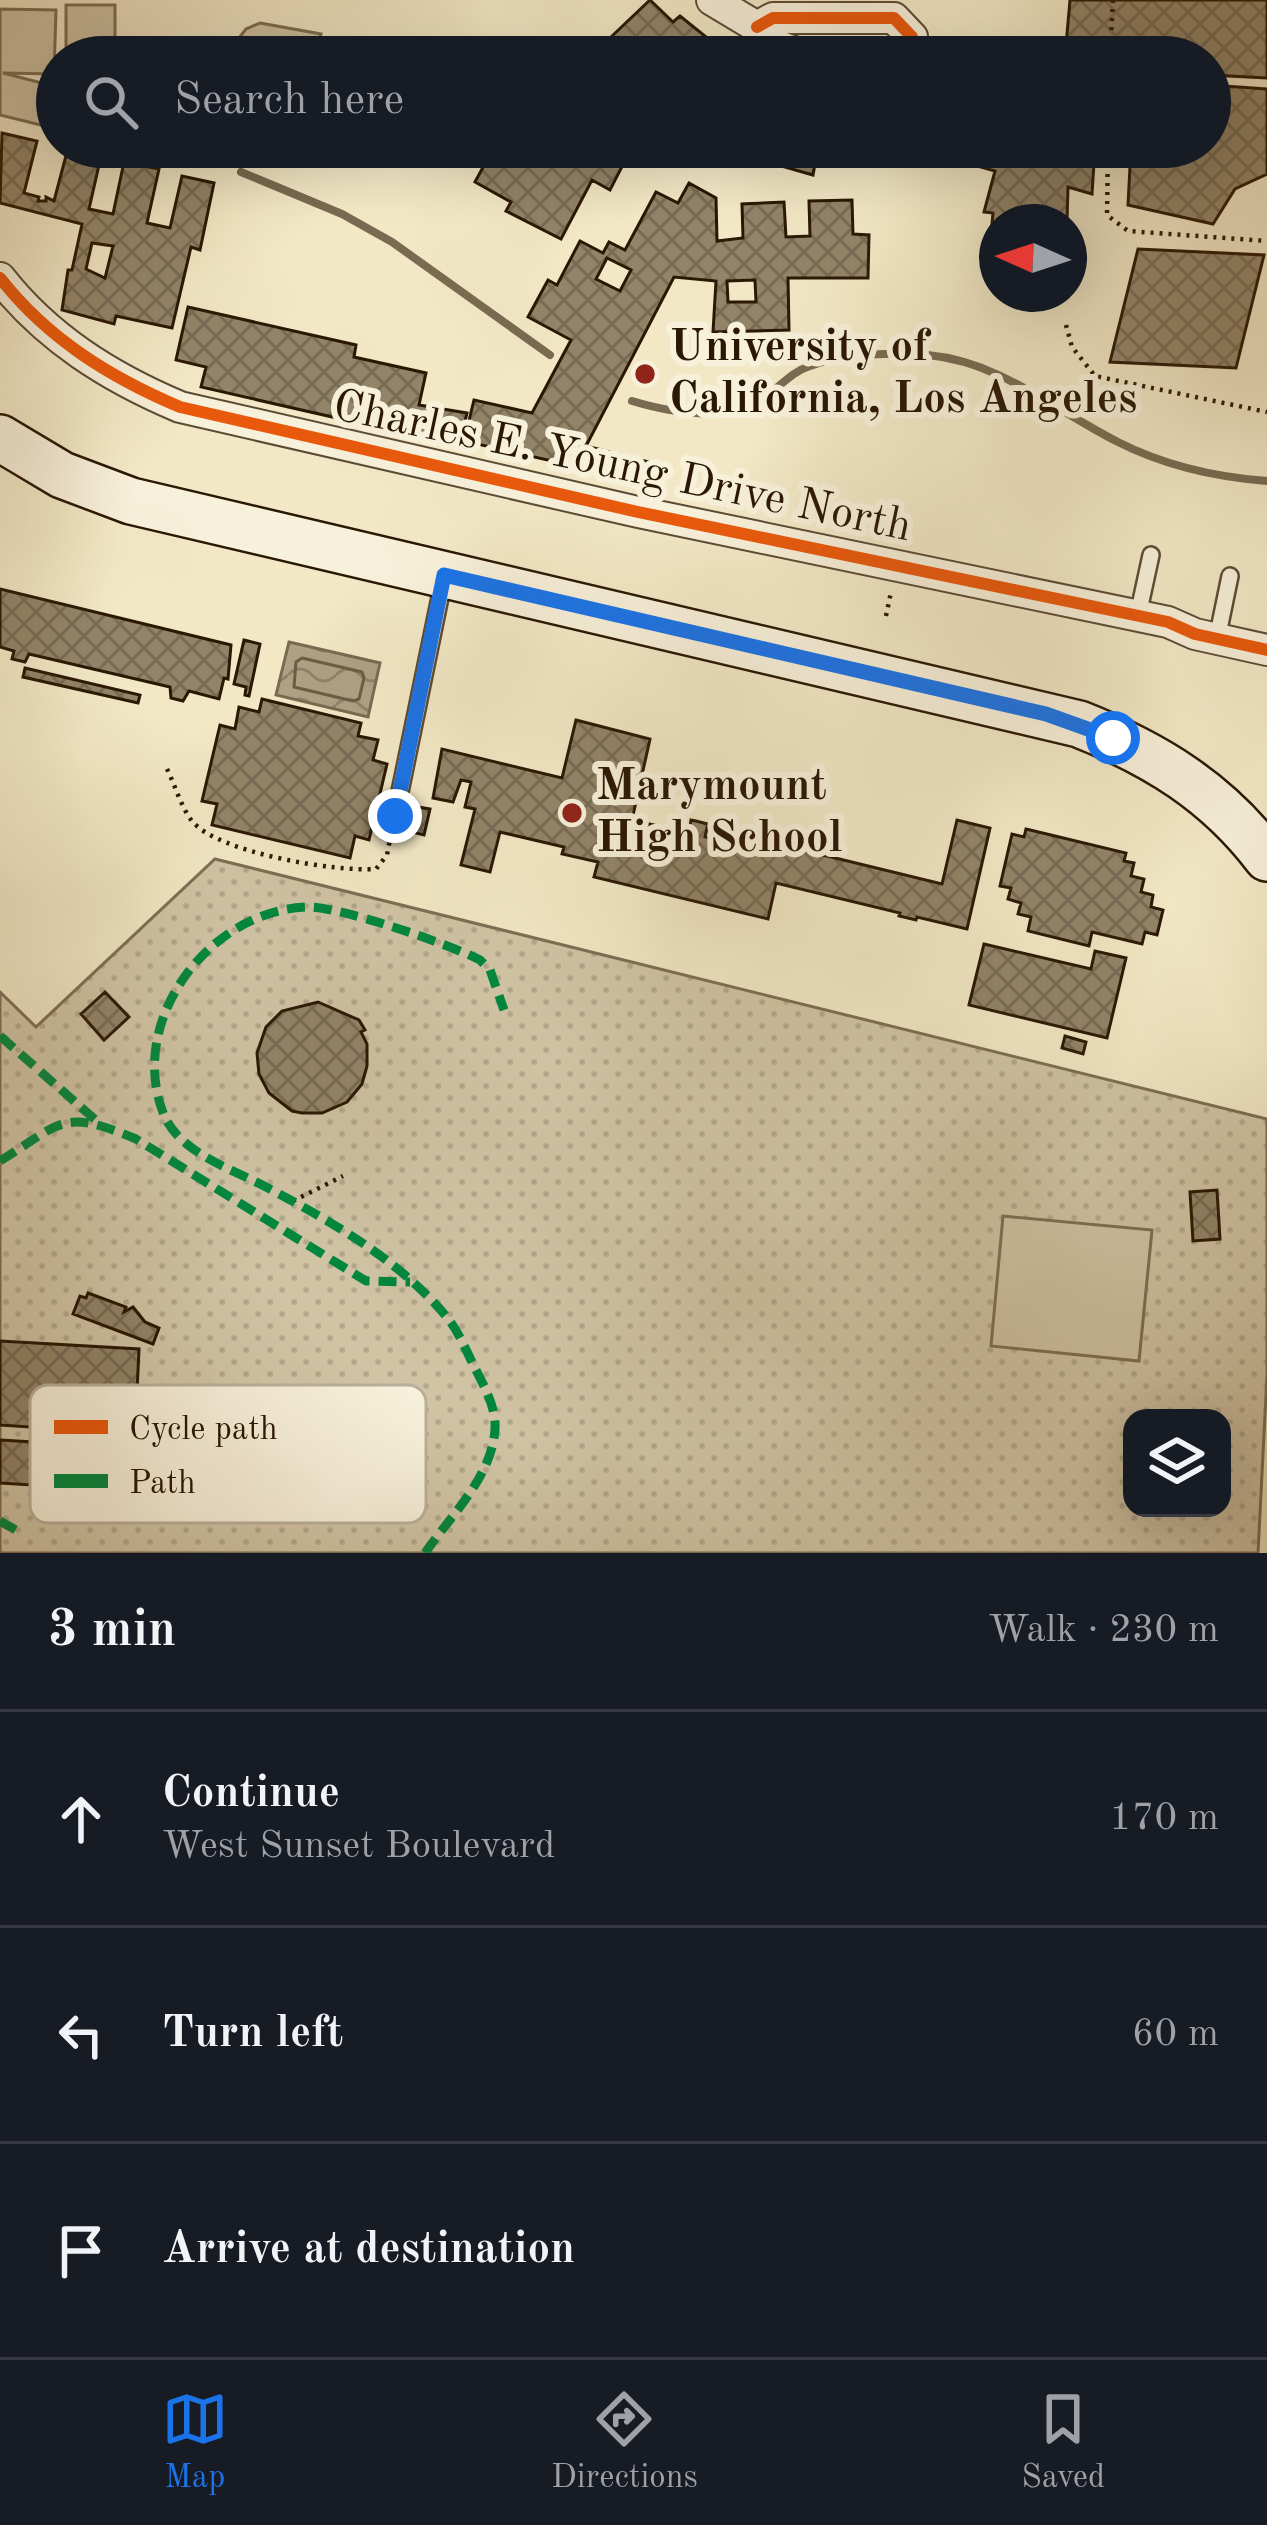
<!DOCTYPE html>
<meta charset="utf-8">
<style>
:root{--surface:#171b24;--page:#242831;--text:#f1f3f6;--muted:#9ea1a6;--line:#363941;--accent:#1a73e8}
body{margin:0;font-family:"Old Standard TT",serif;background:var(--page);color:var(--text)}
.controls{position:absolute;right:36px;bottom:36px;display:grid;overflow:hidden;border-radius:24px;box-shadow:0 12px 48px #0002}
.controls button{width:108px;height:108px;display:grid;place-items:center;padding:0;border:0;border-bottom:3px solid var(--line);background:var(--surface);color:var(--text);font:60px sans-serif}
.compass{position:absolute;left:979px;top:204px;width:108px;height:108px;border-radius:50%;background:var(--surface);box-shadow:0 12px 48px #0002;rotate:273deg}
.stop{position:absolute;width:36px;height:36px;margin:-27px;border:9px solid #1a73e8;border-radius:50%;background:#fff}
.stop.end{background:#1a73e8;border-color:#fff;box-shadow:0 3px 12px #0008}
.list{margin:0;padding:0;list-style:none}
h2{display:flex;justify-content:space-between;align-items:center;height:156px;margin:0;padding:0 48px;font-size:51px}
h2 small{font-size:39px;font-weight:400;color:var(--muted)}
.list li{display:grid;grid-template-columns:78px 1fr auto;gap:36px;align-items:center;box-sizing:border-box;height:216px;padding:0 48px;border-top:3px solid var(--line)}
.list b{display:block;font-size:45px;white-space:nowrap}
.list p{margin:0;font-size:39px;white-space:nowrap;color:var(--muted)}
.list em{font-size:39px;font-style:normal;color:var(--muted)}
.icon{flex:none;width:66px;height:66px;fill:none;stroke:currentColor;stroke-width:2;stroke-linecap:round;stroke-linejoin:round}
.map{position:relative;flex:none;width:1267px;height:1553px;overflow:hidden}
.search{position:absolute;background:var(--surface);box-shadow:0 12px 48px #0002;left:36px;right:36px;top:36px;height:132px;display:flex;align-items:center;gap:30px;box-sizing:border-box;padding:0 42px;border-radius:66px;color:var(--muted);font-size:45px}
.sheet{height:804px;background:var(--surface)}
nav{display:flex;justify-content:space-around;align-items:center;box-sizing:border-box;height:168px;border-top:3px solid var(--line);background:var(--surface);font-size:33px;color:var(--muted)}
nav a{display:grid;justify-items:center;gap:6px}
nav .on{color:var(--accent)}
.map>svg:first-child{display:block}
</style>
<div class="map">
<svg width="1267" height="1553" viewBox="0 0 1267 1553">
<defs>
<pattern id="grass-dots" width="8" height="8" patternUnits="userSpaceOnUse" patternTransform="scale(3)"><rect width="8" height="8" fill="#d0c4a5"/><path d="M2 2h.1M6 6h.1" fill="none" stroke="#b3a88c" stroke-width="1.8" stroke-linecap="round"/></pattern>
<pattern id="park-tufts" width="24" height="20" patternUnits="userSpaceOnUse" patternTransform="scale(3)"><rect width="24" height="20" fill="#d0c4a5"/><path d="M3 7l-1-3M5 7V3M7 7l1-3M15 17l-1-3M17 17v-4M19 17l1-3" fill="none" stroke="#b3a88c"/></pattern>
<pattern id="water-waves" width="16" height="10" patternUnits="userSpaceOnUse" patternTransform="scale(3)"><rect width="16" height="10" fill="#aea184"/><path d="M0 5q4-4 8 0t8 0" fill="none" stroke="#8e826a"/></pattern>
<pattern id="building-cross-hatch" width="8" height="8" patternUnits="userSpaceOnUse" patternTransform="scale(3)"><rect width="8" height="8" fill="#928469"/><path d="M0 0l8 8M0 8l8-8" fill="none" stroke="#776b54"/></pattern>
</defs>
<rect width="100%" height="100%" fill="#f2e8c6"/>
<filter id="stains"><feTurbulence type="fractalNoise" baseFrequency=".00167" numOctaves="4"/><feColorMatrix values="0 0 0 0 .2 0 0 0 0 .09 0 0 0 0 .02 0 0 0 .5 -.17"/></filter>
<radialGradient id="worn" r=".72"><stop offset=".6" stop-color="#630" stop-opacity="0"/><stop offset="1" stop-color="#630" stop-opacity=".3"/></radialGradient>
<path fill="url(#grass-dots)" stroke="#7d6e54" stroke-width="3" fill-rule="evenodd" d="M215,859L1267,1119V1375L1258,1553H0V992L36,1027ZM1132,1418H1222V1508H1132Z"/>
<path fill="url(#park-tufts)" stroke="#7d6e54" stroke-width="3" d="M260,23L321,34L313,57H224L246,29Z"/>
<path fill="#d0c4a5" stroke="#7d6e54" stroke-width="3" d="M66,5H115V57H66Z
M0,9L56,10L54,74L3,73L57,87V129L0,115Z
M1003,1216L1152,1230L1139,1361L991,1346Z"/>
<path fill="url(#water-waves)" stroke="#796a51" stroke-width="3" d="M289,642L380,663L368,717L276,695Z"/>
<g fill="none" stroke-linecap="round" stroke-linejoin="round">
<path stroke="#6c5c44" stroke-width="3" d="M302,658L362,672L364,678L359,699L353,701L294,687L296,662Z"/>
<path stroke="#796a51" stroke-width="8" d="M241,172L342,214L392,242L550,355
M632,401C676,414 724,422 765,397C780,387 791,372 810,366C843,354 893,352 928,355C1001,362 1054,410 1118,442C1165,466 1215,477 1267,481"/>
</g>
<path fill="url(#building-cross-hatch)" stroke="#2a1704" stroke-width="3" fill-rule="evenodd" d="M650,0L673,22L680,16L731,57H691L670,39L657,51L667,57H631L612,36Z
M1070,0H1267V78L1210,75V57H1065Z
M1210,85L1267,89V174L1235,189L1213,224L1128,205L1131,147H1210Z
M2,133L37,141L24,193L39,197L38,201H46V197L54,201L68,148L101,156L89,209L113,214L124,162L159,169L147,223L170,228L182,176L214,183L200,250L191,247L172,328L116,316L114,324L62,310L68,270H72L82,224L0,203ZM92,243L113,246L105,278L86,269Z
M494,147H632L610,190L592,180L561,239L506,211L511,202L475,182Z
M764,147L769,148L853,147L851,155L824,150L823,159L816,158L813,175L760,160Z
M996,147H1095L1092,194L1068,187L1067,222H997V235L991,234L993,213L984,212L995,171L970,164L971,151H996Z
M689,183L716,198L717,241L743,238L742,204L784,202L786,237L810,236L809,201L852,200L853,234L869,235L868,278H788L789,330L713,332L716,281L674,277L586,446L649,462L644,482L464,441L474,400L532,413L571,340L528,317L548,280L557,285L580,241L603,253L609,242L625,250L656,192L678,203ZM607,258L631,270L620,291L596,279ZM755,280L756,302H728L727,281Z
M1138,249L1264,255L1236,368L1110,362Z
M188,307L356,345L354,357L426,373L419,405L467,413L459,446L201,387L206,367L176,360Z
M0,589L231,645L228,679L224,678L219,699L189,691L183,701L171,698L170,687L29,654L25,662L12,659L14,651L0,647Z
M244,640L260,644L249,696L245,695L246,687L234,684Z
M25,668L140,695L138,703L23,677Z
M262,699L361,723L358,736L378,740L373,760L387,764L369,840L355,836L350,858L212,825L217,804L202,801L220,725L235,729L239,707L259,712Z
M576,720L650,739L632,820L689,833L691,820L696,821L708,824L705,837L763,851L766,837L786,842V846L942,884L957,820L990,828L967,929L917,917L916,920L899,916L900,913L776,883L768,919L594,877L598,862L562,854L564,847L500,832L490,872L461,865L475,809L465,807L471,782L461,780L453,802L433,798L442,749L562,778Z
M418,807L430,809L424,835L412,832Z
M1026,829L1126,853L1124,861L1134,863L1131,876L1144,879L1141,892L1153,895L1151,907L1163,910L1157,935L1145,932L1142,944L1092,932L1089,946L1028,931L1031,917L1018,914L1021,903L1008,899L1011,888L1000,886L1012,834L1024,837Z
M984,944L1091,969L1095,951L1126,958L1107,1038L969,1005Z
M105,992L129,1017L104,1040L81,1014Z
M318,1002L359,1020L365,1030L361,1032L367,1044V1066L362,1084L347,1102L322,1113H302L292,1111L269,1093L259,1074L257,1053L266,1027L282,1011Z
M1065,1036L1086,1042L1083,1054L1062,1048Z
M1217,1190L1220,1239L1193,1241L1190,1192Z
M88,1293L126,1307L124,1312L133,1307L145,1322L159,1328L153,1344L73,1314L80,1296L86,1298Z
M0,1341L139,1349L136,1413L60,1409L59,1429L0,1425Z
M0,1440L50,1443L47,1486L0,1483Z"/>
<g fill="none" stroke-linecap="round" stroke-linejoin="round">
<g stroke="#5c4b34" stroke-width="20">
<path id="service" d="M1138,615L1151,555
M1217,639L1230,576
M395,816L444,578"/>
</g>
<g stroke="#5c4b34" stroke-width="34">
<path id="minor" d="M712,0L757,27L766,41L807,57
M757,27L773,18H894L912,37L908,57
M0,278C47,338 109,377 180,407L638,512L1168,622L1195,634L1267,650"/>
</g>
<g stroke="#2a1704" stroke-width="50">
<path id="secondary" d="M0,438L62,475L131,501L1079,724C1155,754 1217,792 1267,858"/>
</g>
<path stroke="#2a1704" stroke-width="4.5" stroke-dasharray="3 6" stroke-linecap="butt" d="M1110,57L1113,0
M1108,147L1107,215L1128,231L1267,241
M1066,325L1072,347L1095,376L1267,412
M886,616L891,592
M167,769C175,785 181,807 192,821C218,853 336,872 376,869L387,855L391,834
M293,1201L343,1176"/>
<use href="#service" stroke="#f7f0da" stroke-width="15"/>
<use href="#minor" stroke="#f7f0da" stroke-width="30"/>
<use href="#secondary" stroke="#f7f0da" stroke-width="45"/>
<path stroke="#00873e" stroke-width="9" stroke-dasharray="18 9" stroke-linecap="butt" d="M0,1036L99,1123
M0,1161C63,1122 62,1108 136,1139L366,1281L410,1282
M0,1521L21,1533
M425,1553C451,1515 493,1476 495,1428C496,1407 484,1386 475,1368C467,1353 460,1334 449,1320C403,1262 331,1221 266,1187C232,1169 180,1153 164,1115C126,1022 208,911 306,907C340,906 448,944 480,960L490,970L504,1010"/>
<g stroke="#f7f0da" stroke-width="20">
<path id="cycleway" d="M757,27L773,18H894L912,37L908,57
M0,278C47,338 109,377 180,407L638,512L1168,622L1195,634L1267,650"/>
</g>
<use href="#cycleway" stroke="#e8590c" stroke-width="12"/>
</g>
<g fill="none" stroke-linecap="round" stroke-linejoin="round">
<path stroke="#1a73e8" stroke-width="15" d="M395,816L444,575L1046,714L1113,738"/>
</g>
<g fill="#8f2418" stroke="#f7f0da" stroke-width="4.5">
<circle cx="645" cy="374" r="12"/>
<circle cx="572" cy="813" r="12"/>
</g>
<g text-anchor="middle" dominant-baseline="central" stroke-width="12" stroke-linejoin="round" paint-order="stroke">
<g font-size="45" font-weight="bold" fill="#2a1704" stroke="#f7f0da" text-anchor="start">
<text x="669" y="348">University of<tspan x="669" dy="52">California, Los Angeles</tspan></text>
<text x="596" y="787">Marymount<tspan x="596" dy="52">High School</tspan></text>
</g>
<g font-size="45" fill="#2a1704" stroke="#f7f0da">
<text transform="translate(622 468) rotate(12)">Charles E. Young Drive North</text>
</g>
</g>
<rect x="30" y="1385" width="396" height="138" rx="18" fill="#f7f0da" stroke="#baaf9a" stroke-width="3"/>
<rect x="54" y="1420" width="54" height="14" fill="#e8590c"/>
<rect x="54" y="1474" width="54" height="14" fill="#00873e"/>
<g font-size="33" fill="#2a1704">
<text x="129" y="1439">Cycle path</text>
<text x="129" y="1493">Path</text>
</g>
<rect width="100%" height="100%" filter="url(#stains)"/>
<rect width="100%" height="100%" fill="url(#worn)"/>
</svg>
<div class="controls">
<button><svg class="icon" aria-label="layers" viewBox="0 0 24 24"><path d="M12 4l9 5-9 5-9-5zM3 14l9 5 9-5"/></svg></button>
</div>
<svg class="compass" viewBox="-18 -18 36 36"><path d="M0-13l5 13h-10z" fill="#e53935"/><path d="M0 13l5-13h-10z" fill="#9ea1a6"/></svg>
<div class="stop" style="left:1113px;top:738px"></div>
<div class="stop end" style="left:395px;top:816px"></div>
<div class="search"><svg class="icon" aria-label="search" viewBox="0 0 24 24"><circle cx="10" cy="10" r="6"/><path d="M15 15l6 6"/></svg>Search here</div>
</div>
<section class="sheet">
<h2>3 min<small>Walk · 230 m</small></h2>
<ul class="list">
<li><svg class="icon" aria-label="ahead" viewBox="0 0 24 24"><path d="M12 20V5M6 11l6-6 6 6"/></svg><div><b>Continue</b><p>West Sunset Boulevard</p></div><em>170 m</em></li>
<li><svg class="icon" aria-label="left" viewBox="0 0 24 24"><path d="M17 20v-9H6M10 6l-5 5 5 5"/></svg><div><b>Turn left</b></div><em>60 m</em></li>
<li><svg class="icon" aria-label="arrive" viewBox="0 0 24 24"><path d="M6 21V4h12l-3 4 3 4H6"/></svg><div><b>Arrive at destination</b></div></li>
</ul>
</section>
<nav>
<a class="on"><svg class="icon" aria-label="map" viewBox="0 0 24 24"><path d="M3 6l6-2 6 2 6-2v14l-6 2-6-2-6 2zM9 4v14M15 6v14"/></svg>Map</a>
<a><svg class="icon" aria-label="directions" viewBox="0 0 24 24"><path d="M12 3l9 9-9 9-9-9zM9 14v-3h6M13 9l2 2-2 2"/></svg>Directions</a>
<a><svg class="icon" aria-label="saved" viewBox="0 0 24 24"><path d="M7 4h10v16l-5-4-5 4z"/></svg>Saved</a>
</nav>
